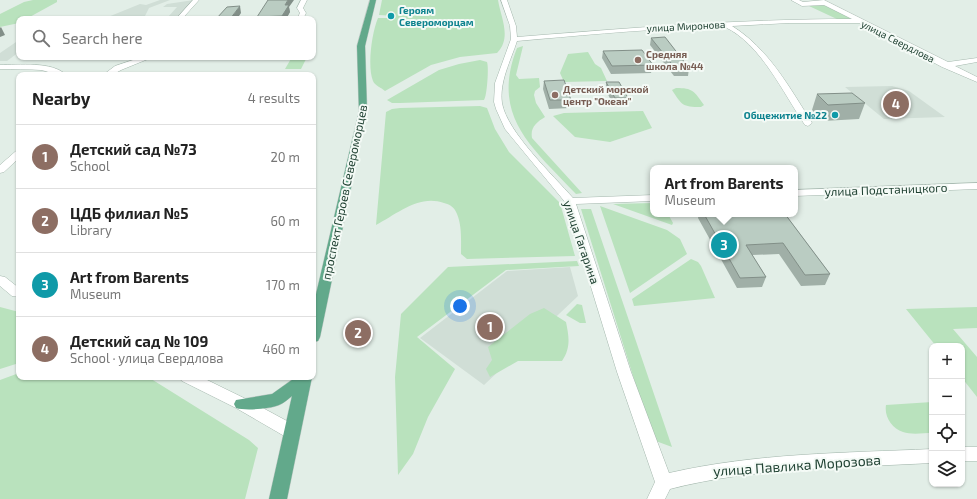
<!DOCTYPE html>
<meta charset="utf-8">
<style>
:root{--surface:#fff;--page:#f6f6f6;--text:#222;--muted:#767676;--line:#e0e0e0;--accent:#1a73e8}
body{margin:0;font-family:"Exo 2",sans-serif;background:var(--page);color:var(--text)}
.controls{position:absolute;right:12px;bottom:12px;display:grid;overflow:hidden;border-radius:8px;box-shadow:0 1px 3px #0004}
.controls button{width:36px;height:36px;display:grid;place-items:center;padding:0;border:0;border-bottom:1px solid var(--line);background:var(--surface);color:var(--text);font:20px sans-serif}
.you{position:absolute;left:460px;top:306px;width:14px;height:14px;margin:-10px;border:3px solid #fff;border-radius:50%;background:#1a73e8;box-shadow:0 0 0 6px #1a73e833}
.badge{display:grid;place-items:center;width:26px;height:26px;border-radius:50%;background:var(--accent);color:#fff;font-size:13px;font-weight:700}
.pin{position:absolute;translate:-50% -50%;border:2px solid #fff;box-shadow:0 1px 4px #0006}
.popup{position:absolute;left:650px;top:165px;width:148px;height:52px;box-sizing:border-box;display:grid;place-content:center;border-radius:8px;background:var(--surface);filter:drop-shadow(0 1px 3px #0005);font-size:13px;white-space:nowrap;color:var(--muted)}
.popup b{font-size:15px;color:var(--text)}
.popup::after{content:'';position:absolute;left:50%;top:100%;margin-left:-8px;border:8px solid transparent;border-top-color:var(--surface)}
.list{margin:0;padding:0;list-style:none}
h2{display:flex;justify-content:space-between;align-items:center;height:52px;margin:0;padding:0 16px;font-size:17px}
h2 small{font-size:13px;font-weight:400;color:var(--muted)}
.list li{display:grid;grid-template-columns:26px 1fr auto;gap:12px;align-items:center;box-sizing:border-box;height:64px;padding:0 16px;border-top:1px solid var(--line)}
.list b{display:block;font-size:15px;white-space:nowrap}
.list p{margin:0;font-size:13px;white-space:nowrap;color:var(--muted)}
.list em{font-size:13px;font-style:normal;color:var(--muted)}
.icon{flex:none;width:22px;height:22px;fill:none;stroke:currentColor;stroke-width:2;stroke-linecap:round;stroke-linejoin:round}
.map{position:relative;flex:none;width:977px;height:499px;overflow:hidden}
.search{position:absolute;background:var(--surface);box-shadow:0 1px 3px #0004;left:16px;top:16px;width:300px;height:44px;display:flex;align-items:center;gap:10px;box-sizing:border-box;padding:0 14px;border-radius:8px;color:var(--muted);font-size:15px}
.panel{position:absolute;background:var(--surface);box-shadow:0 1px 3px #0004;left:16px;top:72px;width:300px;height:308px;border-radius:8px}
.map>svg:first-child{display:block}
</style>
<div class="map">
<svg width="977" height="499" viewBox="0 0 977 499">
<rect width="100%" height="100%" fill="#e2eee7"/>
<path fill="#d0ded6" d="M160,0H170L149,8L145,16L168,17L177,7H163L167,4L194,0L175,19H103L140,4L146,5Z
M19,40V52L7,61H0V53Z
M892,86L909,91L945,117L884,119L845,87Z
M570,267L578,296L484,385L420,338L507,271Z"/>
<path fill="#b9e2bd" d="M33,0H57V2L26,19H19V23L0,27V14L24,2Z
M382,0H498C501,18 512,38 497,53L460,57L431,65L385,91C381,87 375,86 373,81C367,66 372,32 378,18H391L396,16L379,15Z
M821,5L827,6L850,18L852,20H839L809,6Z
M523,46L516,75L519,79L539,78L540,87L535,91L534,95L536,103L545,117C537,122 530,127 532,138L582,193L576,194C533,148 490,117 517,48Z
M588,52L595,64L601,68L607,81L564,82L560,73L568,54Z
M292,57H307L301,69H285Z
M480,60L487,62C489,67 487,96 484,100L400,103H392L387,100L439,70L459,64Z
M676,88C693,88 694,91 704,105L701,107C682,107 682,105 672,90Z
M480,106L487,108L495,129L509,152L560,203L575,256L467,259L461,254C461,240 462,226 457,214C454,207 451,205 444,203C419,194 397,214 376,225L386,112L392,109L400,108Z
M643,111L652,128L610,142L575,137L553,116L564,113Z
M653,203V214H668L673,223L672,225L613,204Z
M600,206L667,230L680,239L687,254L630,293Z
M581,209H591L672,447L653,440Z
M691,259L698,262L701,266L715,298L634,306L632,299Z
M577,261L579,266L506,270L417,337L455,369L428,417L413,454L398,475L395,377L401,314L448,267Z
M577,304L582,305L586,323H580L566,315Z
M0,307L19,312V363L0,369Z
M977,307V328L953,329L977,357V397L962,378V346H936L906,309Z
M544,308L566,322C569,337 571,348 562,361H518L490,377L486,369L492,360L488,347L530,314Z
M19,373V377H148L249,440L258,448L245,499H0V380Z
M932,402V433C924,433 911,435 903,432C892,428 884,417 886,405Z"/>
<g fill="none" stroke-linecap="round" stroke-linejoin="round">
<g stroke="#a4b7ad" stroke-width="1">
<path id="minor" d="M193,0H199L182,19H176Z
M301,0H307L303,8L306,13L303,19H297L300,13L297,8Z
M501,0H507L516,26L517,37C629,28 740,19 852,19L824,5L802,6L791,0H799L803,2L824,0L948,62L977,58V62L955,66L977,77V82L942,67L859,23H789L732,26C768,48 790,88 812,123L808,126L805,125C783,93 761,44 725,27C719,24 700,27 692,28C634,30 575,36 517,41C511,60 499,82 502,103C507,132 553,175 573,198L653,195V201L576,204L631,372L669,473C756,453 844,453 932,449V463C844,468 756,467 670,489L665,499H647L655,482L617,372L565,202L505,129L496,109L494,102L495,83L511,39L510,26Z
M142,57H153L121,70L112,75H103L115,66Z
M0,65C18,65 53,61 66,75C57,75 50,72 41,70C28,69 14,69 0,69Z
M19,150V158L4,172L0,173V165L16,151Z
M977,183V189L795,196V190Z
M0,276L5,277L19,288V297L12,296L0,286Z
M179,377H201L248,400L298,427L300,432L298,437L292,439L286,437L236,408L182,381Z
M962,447H977V461H962Z"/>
</g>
<g stroke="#c1cac6" stroke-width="1">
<path id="major" d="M370,0H376L365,46L367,111L320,337L318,341L313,342V307L359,111L357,46Z
M296,377H312L287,499H269L292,396C288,399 284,403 279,405C270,409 245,411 236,408L234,404L236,400L272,394Z"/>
</g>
<use href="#minor" fill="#fff" fill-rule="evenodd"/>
<use href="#major" fill="#62a98b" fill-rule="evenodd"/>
</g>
<path fill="#a0afa7" d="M289,7L290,12L286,19H257V17Z
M651,38L689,68L688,76H674L650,45Z
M603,51L653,65L651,73L611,74L602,58Z
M544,81L571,100L570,108L549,109L543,89Z
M606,82L628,98L627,106L614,107L606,90Z
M817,94L865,103L859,119L823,121L812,110Z
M699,214H785L830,274L825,285L801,286L779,254L752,255L766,277L762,287L737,288L698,218Z"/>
<path fill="#828f88" d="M288,0H294L289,7L290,12L286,19H283L282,16L285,5Z
M240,6L241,13L237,19H230Z
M1,27L5,35L0,37V28Z"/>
<path fill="#baccc2" stroke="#828f88" d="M268,0H288L285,5H289L282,16L257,17Z
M240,6L230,19H216L227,7Z
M665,37L689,68H675L651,38Z
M642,50L653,65L612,66L603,51Z
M564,80L571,100H550L544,81Z
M606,82H619L628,98H615Z
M852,93L865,103L828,105L817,94Z
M704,214H785L830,274L805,275L783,243L746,245L766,277L740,278Z"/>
<g fill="#0f9aa8" stroke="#f4faf6" stroke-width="1.5">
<circle cx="391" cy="16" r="4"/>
<circle cx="835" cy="115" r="4"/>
</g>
<g fill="#8d6e63" stroke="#f4faf6" stroke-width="1.5">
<circle cx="638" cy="60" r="4"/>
<circle cx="555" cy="95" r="4"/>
</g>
<g text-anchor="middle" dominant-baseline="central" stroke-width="4" stroke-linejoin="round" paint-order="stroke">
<g font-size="10" font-weight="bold" fill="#0d838f" stroke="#f4faf6" text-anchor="start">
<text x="399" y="10">Героям<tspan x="399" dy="12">Cевероморцам</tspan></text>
<text x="827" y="115" text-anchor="end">Общежитие №22</text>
</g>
<g font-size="10" fill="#204233" stroke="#f4faf6">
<text transform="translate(686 26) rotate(-3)">улица Миронова</text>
<text transform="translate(898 41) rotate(27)">улица Свердлова</text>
</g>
<g font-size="10" font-weight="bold" fill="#785e54" stroke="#f4faf6" text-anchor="start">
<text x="646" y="54">Средняя<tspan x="646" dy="12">школа №44</tspan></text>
<text x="563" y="89">Детский морской<tspan x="563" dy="12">центр "Океан"</tspan></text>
</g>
<g font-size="12" fill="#204233" stroke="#f4faf6">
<text transform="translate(886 189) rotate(-2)">улица Подстаницкого</text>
<text transform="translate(344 192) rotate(-78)">проспект Героев Североморцев</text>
<text transform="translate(582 242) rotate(71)">улица Гагарина</text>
</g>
<g font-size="14" fill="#204233" stroke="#f4faf6">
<text transform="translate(797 465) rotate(-4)">улица Павлика Морозова</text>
</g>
</g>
</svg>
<div class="controls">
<button>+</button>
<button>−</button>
<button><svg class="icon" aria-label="locate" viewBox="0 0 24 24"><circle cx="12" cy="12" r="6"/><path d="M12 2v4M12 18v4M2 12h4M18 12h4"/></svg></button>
<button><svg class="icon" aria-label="layers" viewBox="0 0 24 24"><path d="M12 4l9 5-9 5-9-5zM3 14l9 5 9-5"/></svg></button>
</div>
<div class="you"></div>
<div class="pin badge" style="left:490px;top:327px;background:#8d6e63">1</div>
<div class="pin badge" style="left:358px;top:333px;background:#8d6e63">2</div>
<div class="pin badge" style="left:724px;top:245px;background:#0f9aa8">3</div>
<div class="popup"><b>Art from Barents</b>Museum</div>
<div class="pin badge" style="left:896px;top:104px;background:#8d6e63">4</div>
<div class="search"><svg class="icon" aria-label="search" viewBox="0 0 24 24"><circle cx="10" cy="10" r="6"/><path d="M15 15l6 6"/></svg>Search here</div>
<section class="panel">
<h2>Nearby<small>4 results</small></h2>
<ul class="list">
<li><span class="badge" style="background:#8d6e63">1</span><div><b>Детский сад №73</b><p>School</p></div><em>20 m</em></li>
<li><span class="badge" style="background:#8d6e63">2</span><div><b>ЦДБ филиал №5</b><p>Library</p></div><em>60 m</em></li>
<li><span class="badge" style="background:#0f9aa8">3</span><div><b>Art from Barents</b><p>Museum</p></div><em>170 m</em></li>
<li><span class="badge" style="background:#8d6e63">4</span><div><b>Детский сад № 109</b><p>School · улица Свердлова</p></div><em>460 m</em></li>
</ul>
</section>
</div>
